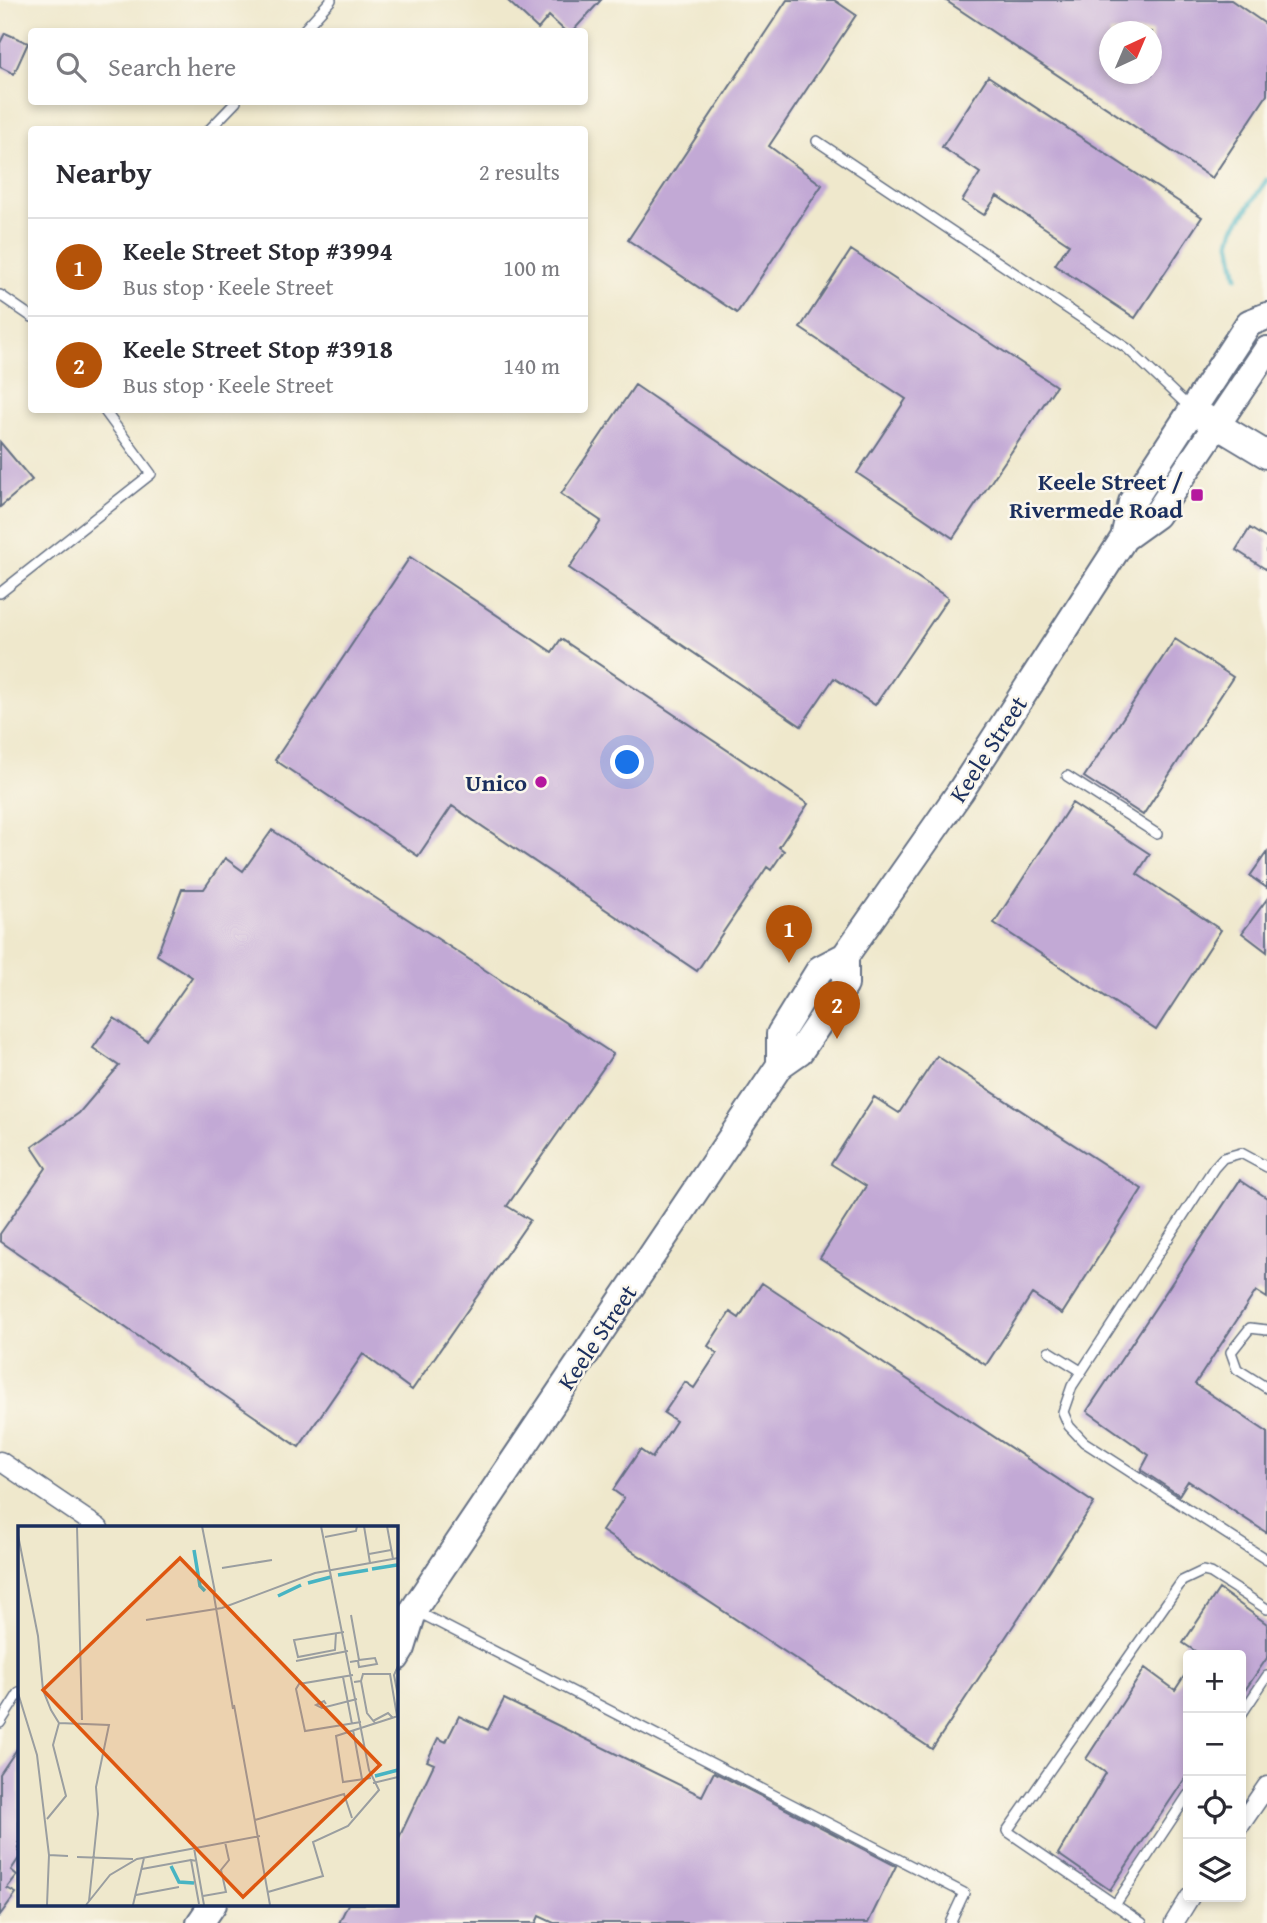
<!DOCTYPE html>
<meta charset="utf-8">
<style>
:root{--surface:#fff;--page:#f2f2f3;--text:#2b2b33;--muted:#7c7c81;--line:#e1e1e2;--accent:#b45309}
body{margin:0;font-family:"Gentium Book Plus",serif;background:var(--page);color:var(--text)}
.controls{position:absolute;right:21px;bottom:21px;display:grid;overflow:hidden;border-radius:7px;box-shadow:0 4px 10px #0003}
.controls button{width:63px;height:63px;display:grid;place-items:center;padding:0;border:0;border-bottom:2px solid var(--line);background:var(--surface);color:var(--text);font:35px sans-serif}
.compass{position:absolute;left:1099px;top:21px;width:63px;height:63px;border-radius:50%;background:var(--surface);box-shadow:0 4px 10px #0003;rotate:44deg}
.you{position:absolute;left:628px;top:763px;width:24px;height:24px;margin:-18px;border:5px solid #fff;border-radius:50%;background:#1a73e8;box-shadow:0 0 0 10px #1a73e833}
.badge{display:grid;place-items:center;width:46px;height:46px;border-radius:50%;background:var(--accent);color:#fff;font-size:23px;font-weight:700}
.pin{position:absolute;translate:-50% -58px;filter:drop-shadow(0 2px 4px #0008)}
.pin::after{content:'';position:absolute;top:37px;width:24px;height:21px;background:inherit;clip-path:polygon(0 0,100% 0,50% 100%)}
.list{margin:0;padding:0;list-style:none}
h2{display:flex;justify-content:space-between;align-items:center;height:91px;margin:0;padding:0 28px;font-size:30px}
h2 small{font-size:23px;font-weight:400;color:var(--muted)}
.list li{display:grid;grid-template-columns:46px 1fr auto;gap:21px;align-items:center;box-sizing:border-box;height:98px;padding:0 28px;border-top:2px solid var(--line)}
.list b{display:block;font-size:26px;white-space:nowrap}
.list p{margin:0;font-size:23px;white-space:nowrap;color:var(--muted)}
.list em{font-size:23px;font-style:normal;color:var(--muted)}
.icon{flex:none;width:38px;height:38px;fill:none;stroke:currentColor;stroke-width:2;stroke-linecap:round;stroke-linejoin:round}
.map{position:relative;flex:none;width:1267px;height:1923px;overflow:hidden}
.search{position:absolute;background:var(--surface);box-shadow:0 4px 10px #0003;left:28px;top:28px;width:560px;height:77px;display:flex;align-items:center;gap:18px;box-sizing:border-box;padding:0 24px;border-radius:7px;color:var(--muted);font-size:26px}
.panel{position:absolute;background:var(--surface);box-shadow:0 4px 10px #0003;left:28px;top:126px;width:560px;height:287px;border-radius:7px}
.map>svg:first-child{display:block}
</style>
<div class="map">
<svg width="1267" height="1923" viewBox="0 0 1267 1923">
<rect width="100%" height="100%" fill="#fbf7ec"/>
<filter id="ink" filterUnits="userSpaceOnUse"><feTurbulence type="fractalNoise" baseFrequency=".0143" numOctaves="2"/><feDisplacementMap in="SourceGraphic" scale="14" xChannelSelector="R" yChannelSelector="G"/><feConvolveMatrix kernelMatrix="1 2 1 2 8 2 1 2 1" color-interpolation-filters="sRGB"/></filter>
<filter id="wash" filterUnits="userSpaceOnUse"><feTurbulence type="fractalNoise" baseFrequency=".00686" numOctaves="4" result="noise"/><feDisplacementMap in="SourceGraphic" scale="28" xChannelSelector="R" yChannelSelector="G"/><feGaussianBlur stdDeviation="1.57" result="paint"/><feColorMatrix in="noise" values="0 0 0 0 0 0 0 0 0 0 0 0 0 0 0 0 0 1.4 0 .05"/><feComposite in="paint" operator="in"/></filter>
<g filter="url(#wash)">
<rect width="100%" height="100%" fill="#efe8cc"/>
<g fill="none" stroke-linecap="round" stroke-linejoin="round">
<path stroke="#47b4c3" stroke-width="5" d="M1237,277L1230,242L1234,228L1267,180"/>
</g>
<g id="blocks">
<path fill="#c2a9d5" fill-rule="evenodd" d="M507,0H601L572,32H566L549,16L538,29Z
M787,0H834L856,15L769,146L822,185L737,313L628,240Z
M945,0H1231L1267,25V95L1212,178ZM1110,32H1152V74H1110Z
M5,33L28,43L14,74L0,67V43Z
M988,76L1202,217L1135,318L1055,265L1069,244L997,196L984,215L962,201L980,173L942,147Z
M851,250L1056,386L953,538L857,473L906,399L800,328Z
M635,385L948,598L875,705L834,678L801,726L569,568L601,521L561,494Z
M0,442L32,480L0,507Z
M1250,528L1267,539V570L1236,550Z
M410,557L552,652L561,639L808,804L779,847L784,851L771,870L767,867L697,971L452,806L418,856L275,760Z
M1175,639L1233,677L1143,815L1084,777Z
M1072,803L1150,854L1137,874L1221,930L1156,1030L994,923Z
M272,830L613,1054L507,1206L530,1220L412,1390L363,1354L299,1447L0,1241V1234L46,1168L32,1147L79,1113L119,1066L93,1048L114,1018L147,1041L192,977L157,955L182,889H204L225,858L243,871Z
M1267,852V888L1250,876Z
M1267,899V952L1242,933Z
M937,1056L1142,1189L1062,1314L1032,1294L986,1365L820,1258L866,1186L831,1164L874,1097L899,1113Z
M1240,1180L1267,1198V1298L1256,1291L1195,1384L1267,1432V1533L1188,1481L1179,1495L1141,1470L1149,1455L1087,1411Z
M762,1283L1094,1503L932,1749L602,1531L624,1498L613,1490L640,1450L652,1458L676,1421L664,1413L685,1382L694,1388L717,1353L708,1346L730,1312L739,1318Z
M1219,1589L1267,1624V1658L1241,1696V1655H1201L1183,1643Z
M1145,1668L1175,1690L1188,1670V1774L1110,1890L1058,1854L1106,1773L1086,1759Z
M504,1699L702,1796L714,1772L896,1866L868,1923H554L539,1916L536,1923H339L348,1904H396V1844L434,1764L427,1761L438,1738L446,1742L459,1716L488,1730Z
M19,1746V1858L11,1870L17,1875L7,1888L16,1893L0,1915V1774Z"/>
</g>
</g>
<g filter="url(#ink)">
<use href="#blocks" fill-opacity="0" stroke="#657084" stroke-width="2"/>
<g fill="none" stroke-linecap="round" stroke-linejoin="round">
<g stroke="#657084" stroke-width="12">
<path id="lane" d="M302,32L331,0
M209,130L236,102
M817,141L1128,349L1190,408
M0,295L32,317
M0,593L151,474L104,410
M1067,776L1157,834
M1267,1167L1241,1153L1223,1158L1214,1168L1072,1386L1063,1412L1069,1426L1084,1442L1267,1560
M1267,1330L1250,1328L1231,1352L1237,1369L1267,1388
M1049,1351L1081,1371
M416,1611L964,1893L950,1923
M1241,1715L1267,1676
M0,1723L19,1693
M1115,1905L1188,1795
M1142,1923L1007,1831L1182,1581L1203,1571L1211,1573L1267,1609"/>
</g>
<g stroke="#657084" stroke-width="21">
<path id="street" d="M0,1461L99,1528
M1241,1824L1267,1786
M1174,1923L1190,1897"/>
</g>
<g stroke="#657084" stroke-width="30">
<path id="secondary" d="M1202,416L1267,455
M1124,538L1156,515L1267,350
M780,1065V1034L820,969L845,956L960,792L1124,538L1132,502L1249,323L1267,316
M396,1658L402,1648L414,1609L780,1065L800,1051L845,985V956
M200,1923L213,1904"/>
</g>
<use href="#lane" stroke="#fff" stroke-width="9"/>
<use href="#street" stroke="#fff" stroke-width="18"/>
<use href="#secondary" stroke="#fff" stroke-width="26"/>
</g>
</g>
<g fill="#b5179e" stroke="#fbf7ec" stroke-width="2.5">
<rect x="1190" y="488" width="14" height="14" rx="3.5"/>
<circle cx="541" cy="782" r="7"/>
</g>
<g text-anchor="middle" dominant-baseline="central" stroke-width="5" stroke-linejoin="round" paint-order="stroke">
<g font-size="24" font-weight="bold" fill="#1b2f5e" stroke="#fbf7ec" text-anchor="end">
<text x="1183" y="481">Keele Street /<tspan x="1183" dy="28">Rivermede Road</tspan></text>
<text x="527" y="782">Unico</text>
</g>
<g font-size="24" fill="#1b2f5e" stroke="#fbf7ec">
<text transform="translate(988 749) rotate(-57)">Keele Street</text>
<text transform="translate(597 1337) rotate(-56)">Keele Street</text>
</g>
</g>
<g transform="translate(18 1526)">
<rect width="380" height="380" fill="#efe8cc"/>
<path fill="none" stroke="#47b4c3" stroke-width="3.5" d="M176,24L182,60L187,65M354,43L379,39M320,49L350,44M290,57L313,51M260,70L283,59M357,250L380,244M153,340L161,356L176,357"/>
<path fill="none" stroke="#9a9ea0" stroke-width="2" d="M59,0L64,194M184,0L197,66M346,0L352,37M369,0L375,33M0,9L20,110L25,164L33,184L41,197L91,199L78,261L80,288L71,375M307,11L338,5L339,0M351,28L373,24M204,42L254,34M195,64L215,183M333,89L341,134M128,94L204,82L297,47L380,32M318,107L317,124L280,131L276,114L326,106M278,135L330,125M332,136L338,135H340L341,134L357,132L359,138L341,141L340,135M380,140L376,149L380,170M335,149L281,158L278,163L287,205L343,196M325,151L334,198M343,155L349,187L357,197M336,156L343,155L345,148H372L379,190M0,167L19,229L31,329L50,330M308,178L306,175L298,179L304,182L339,173M216,179L252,379M355,195L370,187L375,192M335,204L344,253M353,252L325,256L318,210L380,190M355,257L380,251M29,293L48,270L35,219L41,197M237,294L326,268L334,292M176,322L186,379M59,331L115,333M179,335L173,334L181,378M124,343L173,334M250,366L305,350L295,316L330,300L361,264L351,244L303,0M118,369L161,361M185,370L208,366L203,344L211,334L207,316M29,379L31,329M68,379L92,349L119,333L242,310M115,379L126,332"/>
<path fill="#de5710" fill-opacity="0.15" stroke="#de5710" stroke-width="3.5" d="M162,32L362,239L225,371L25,164Z"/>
<rect width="380" height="380" fill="none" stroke="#1b2f5e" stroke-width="3.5"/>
</g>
</svg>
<div class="controls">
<button>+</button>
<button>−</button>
<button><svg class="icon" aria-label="locate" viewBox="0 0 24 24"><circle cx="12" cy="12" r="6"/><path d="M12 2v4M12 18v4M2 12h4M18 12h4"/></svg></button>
<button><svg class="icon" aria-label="layers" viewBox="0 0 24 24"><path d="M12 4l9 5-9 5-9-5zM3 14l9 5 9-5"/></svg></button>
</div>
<svg class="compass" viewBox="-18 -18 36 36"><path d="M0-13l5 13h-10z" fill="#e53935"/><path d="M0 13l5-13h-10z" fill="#7c7c81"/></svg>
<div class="you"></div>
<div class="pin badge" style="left:789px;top:963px">1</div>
<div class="pin badge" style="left:837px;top:1039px">2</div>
<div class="search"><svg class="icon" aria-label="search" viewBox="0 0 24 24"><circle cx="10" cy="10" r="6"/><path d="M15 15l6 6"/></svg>Search here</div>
<section class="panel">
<h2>Nearby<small>2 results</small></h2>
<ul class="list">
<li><span class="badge">1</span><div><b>Keele Street Stop #3994</b><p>Bus stop · Keele Street</p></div><em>100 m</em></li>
<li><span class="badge">2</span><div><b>Keele Street Stop #3918</b><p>Bus stop · Keele Street</p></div><em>140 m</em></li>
</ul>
</section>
</div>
